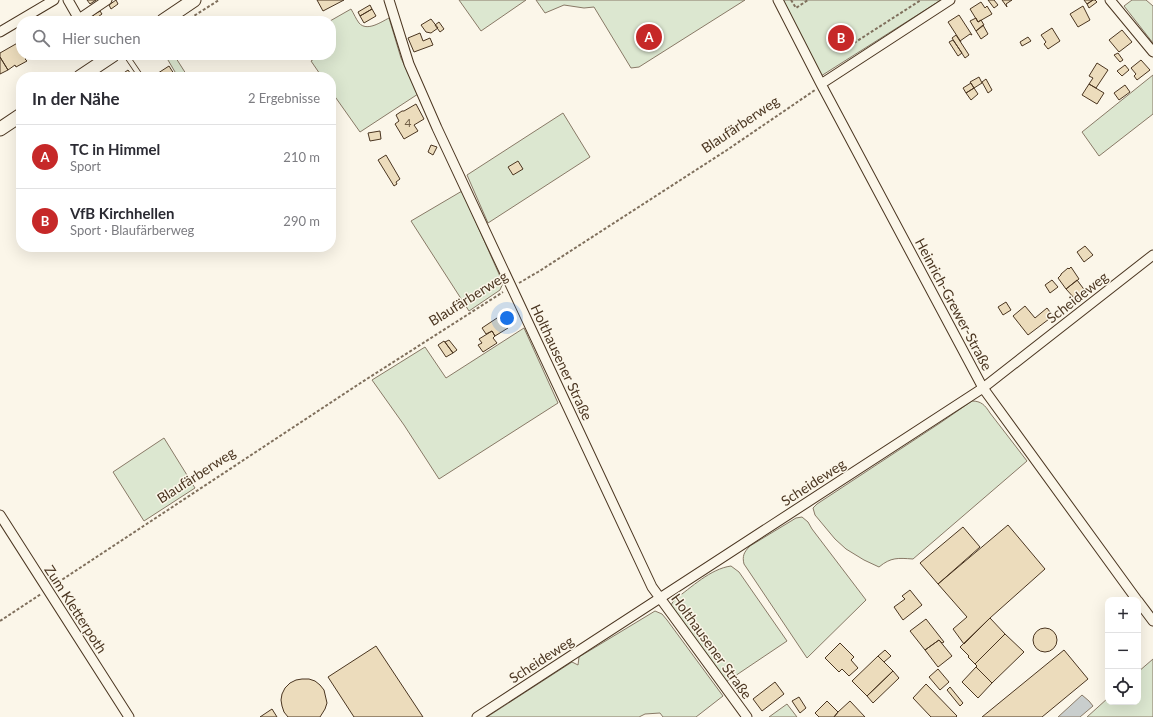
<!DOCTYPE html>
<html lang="de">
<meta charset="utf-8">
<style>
:root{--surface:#fff;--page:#f7f7f7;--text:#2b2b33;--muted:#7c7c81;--line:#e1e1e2;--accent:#c62828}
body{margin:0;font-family:Lato,sans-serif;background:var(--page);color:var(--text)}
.controls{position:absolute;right:12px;bottom:12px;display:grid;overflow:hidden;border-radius:8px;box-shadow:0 4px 16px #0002}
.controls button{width:36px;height:36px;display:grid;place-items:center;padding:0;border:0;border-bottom:1px solid var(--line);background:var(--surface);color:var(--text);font:20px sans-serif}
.you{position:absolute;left:507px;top:318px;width:14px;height:14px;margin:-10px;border:3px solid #fff;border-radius:50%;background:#1a73e8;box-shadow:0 0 0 6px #1a73e833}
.badge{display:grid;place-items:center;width:26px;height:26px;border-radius:50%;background:var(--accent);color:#fff;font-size:13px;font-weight:700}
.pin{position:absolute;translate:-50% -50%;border:2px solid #fff;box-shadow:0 1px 4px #0006}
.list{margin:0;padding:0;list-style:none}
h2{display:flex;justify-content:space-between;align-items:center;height:52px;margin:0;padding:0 16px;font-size:17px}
h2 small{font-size:13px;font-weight:400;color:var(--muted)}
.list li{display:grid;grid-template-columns:26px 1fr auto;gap:12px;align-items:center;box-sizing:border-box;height:64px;padding:0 16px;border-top:1px solid var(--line)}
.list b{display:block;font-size:15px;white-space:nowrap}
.list p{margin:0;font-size:13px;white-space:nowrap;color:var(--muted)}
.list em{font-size:13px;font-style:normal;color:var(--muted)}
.icon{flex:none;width:22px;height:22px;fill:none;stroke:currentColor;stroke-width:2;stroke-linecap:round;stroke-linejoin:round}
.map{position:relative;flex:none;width:1153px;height:717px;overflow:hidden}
.search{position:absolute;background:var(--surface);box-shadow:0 4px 16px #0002;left:16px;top:16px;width:320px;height:44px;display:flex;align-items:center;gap:10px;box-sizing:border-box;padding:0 14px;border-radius:16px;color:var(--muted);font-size:15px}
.panel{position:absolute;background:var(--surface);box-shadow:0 4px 16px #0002;left:16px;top:72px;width:320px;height:180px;border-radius:16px}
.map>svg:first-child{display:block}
</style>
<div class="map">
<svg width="1153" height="717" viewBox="0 0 1153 717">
<rect width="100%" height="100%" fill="#fbf6e9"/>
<path fill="#dce7d0" stroke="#887966" d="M459,0H526L481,31Z
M536,0H745L639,67L631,68L594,7L584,8L564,5L545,13Z
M781,0H941L821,76Z
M1132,0H1146L1153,6V43L1124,6Z
M351,9C354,14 356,19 359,23C367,32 381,22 389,18L401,58L418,94L360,132L331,91V77H322L311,61L320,55H331V48L333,46L331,43V21H330Z
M165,55H174L188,77H178Z
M1153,75V114L1099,156L1082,132Z
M563,113L590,157L488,223L467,175Z
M462,191L503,283L500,290L469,311L411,221Z
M524,328L558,403L439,479L404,425L372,380L425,347L446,378Z
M972,401C981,401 985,405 990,413L1027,461L913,559C898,558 891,557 879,567L864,560L846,549L835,539L815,515L813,508L817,504L940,423Z
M164,438L195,488L144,521L113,472Z
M802,517L808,522L812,529L866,600L807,658L744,564C742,556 744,552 750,546L796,518Z
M731,566L739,572L787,641L726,682L672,608L671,605L674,600C692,587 710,569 731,566Z
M655,611L662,614L667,620L723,696L696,717H663L660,713L645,714L639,717H487L572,662L578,665L579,657Z
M1153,659V717H1087L1108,698V702H1138V672Z
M787,704L797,717H769Z"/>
<path fill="#c9cecd" stroke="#887966" d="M1082,695L1089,701L1093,706L1080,717H1058Z"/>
<path fill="#ecdcbc" stroke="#4a3520" d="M87,0H96L90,4Z
M116,0L118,4L111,9L109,5Z
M317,0H344L323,11Z
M988,0H994L998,5L994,8Z
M1002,0H1012L1006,4L1007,7Z
M1084,0H1093L1087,4Z
M1093,0H1095L1097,2L1089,8L1087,4Z
M981,2L985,8L987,6L992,14L978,22L970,9Z
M370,5L372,9L360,16L358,12Z
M1083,6L1090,20L1078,27L1070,14Z
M372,9L376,16L364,23L360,16Z
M100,11L102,14L95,19L93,15Z
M959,15L972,35L970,34L960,41L961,42L948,22Z
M976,18L978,22L981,20L984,25L976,31L970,21Z
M431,19L438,28L431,33L426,32L421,25Z
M439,22L444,29L440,32L435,25Z
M983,25L988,34L981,39L976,31Z
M1052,28L1060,41L1048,49L1044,44L1046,42L1041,35Z
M1122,30L1132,42L1119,52L1109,40Z
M420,33L423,41L430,38L433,45L414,52L408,38Z
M956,35L969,55L965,58L952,38Z
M1028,37L1031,41L1022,46L1020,42Z
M953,40L962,53L958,56L949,42Z
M21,41V55H32L25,59L27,61L16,67L15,65L8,70L0,57V53Z
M1118,53L1123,60L1120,62L1114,55Z
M0,57L8,70L0,74Z
M1141,60L1150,70L1137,80L1134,76L1136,74L1131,68Z
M1097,63L1108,70L1096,88L1089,84L1093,78L1089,76Z
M1125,65L1129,70L1122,76L1117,71Z
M169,66L176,77H152Z
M128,70L133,77H118Z
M979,77L982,83L974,88L970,82Z
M986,79L992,90L988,93L982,82Z
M971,83L974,88L966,93L963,88Z
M1089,84L1104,93L1097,104L1082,95Z
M1125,85L1130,92L1119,100L1114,93Z
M974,88L978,94L971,100L966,93Z
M416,104L424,119L414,125L418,131L404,139L395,124L399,121L396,115L402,111H404Z
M380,131L381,139L370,141L368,133Z
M431,145L437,147L433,155L428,152Z
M386,155L400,179L396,182L397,184L394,186L378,160Z
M518,161L523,169L513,175L508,167Z
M1085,246L1093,255L1084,262L1077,252Z
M1071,267L1079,279L1066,289L1058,278L1061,275V274L1068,268L1069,269Z
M1052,280L1058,287L1050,293L1045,285Z
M1077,280L1086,292L1076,300L1066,289Z
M1006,302L1011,310L1003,315L998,307Z
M1025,306L1035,318L1047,308L1053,316L1028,335L1013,316Z
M500,316L508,328L495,336L492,331L486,334L482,328Z
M492,331L495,336L493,338L497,343L483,352L478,345L482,343L479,339Z
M449,340L457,350L453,353L445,342Z
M444,341L453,353L446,357L438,345Z
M1008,525L1045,569L990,618L964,644L953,629L967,617L938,584Z
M963,527L980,547L938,584L920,563Z
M910,590L922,605L903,620L894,607L905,599L902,596Z
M990,618L1005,634L975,664L968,657L969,656L960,647Z
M926,619L944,642L942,643L939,640L925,650L910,631Z
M1033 640a12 12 0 1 1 24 0a12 12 0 1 1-24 0Z
M1005,634L1024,652L992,683L976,667L977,666L975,664Z
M939,640L952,656L938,667L925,650Z
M840,643L854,657L851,660L858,668L849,676L842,669L839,672L825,658Z
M376,646L423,717H354L328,677Z
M885,650L891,656L884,662L878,656Z
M1064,650L1088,679L1042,717H982Z
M878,656L893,671L867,696L852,681Z
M976,667L992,683L978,698L962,682Z
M938,669L949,682L940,690L929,677Z
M893,671L899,678L873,703L867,696Z
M302,679H309L315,681L320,685L324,690L327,703L325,709L320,717H288L284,712L282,706L281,700L282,694L285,688L290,683L296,680Z
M775,682L784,694L762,711L753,699Z
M926,684L957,716L956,717H931L913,698Z
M950,687L963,703L960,706L947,690Z
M799,697L806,708L800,713L792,701Z
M827,701L838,712L834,717H819L815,713Z
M850,701L865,717H834L838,712Z
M272,709L277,717H260Z"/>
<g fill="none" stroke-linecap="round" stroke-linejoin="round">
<g stroke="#4a3520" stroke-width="6">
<path id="lane" d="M126,55L141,77"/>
</g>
<g stroke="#4a3520" stroke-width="11">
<path id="street" d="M68,0L80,21
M389,0L409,64L437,128L652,587L747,717
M778,0L821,84L983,388L1137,600
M1110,0L1153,52
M79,19L107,0
M0,32L54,0
M821,84L950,0
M0,515L129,717
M1138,601L1153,621
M477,717L983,388L1153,255"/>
</g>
<g stroke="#4a3520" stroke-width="15">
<path id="secondary" d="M163,21L194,0
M80,77L113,55
M0,129L21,115"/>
</g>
<path stroke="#7f6f5c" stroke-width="2" stroke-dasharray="3 2" stroke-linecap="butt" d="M791,0L796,8L808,0
M186,21L219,0
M854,43L921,0
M519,283L538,272L727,150L815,90
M54,585L359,384L503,292
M0,621L41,594"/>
<use href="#lane" stroke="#fbf6e9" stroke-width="4.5"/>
<use href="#street" stroke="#fbf6e9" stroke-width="9"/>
<use href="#secondary" stroke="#fbf6e9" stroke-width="13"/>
</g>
<g text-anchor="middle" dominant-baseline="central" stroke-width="3" stroke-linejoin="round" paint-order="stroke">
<g font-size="12" fill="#725f47">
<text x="408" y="122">4</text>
</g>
<g font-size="14" fill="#4a3520" stroke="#fbf6e9">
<text transform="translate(740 124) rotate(-34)">Blaufärberweg</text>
<text transform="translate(1077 297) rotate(-38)">Scheideweg</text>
<text transform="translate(468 298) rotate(-32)">Blaufärberweg</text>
<text transform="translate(954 304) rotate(62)">Heinrich-Grewer-Straße</text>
<text transform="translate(562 362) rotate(65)">Holthausener Straße</text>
<text transform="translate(196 475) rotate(-33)">Blaufärberweg</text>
<text transform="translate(813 482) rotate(-33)">Scheideweg</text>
<text transform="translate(76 609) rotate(57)">Zum Kletterpoth</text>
<text transform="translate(712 646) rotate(54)">Holthausener Straße</text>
<text transform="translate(541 659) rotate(-33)">Scheideweg</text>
</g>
</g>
</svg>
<div class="controls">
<button>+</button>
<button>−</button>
<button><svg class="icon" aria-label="locate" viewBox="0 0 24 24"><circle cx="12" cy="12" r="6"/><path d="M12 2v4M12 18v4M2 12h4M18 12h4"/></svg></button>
</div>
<div class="you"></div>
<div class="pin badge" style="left:649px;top:37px">A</div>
<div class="pin badge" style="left:841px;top:38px">B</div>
<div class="search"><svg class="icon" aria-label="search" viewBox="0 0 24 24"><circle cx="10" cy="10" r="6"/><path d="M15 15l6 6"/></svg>Hier suchen</div>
<section class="panel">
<h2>In der Nähe<small>2 Ergebnisse</small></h2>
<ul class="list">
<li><span class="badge">A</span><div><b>TC in Himmel</b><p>Sport</p></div><em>210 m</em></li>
<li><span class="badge">B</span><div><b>VfB Kirchhellen</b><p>Sport · Blaufärberweg</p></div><em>290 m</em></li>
</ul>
</section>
</div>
